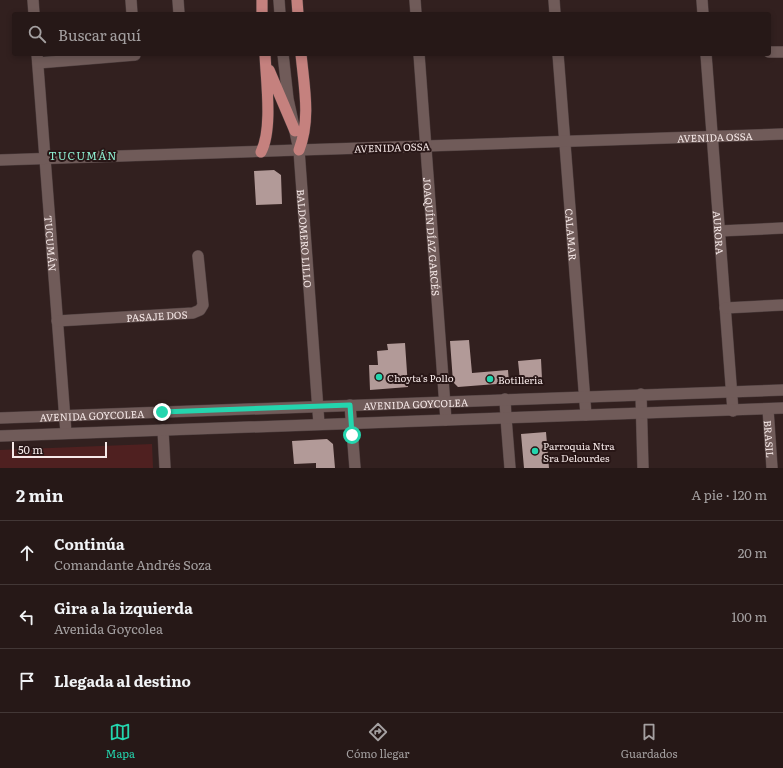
<!DOCTYPE html>
<html lang="es">
<meta charset="utf-8">
<style>
:root{--surface:#261817;--page:#2e2120;--text:#f1f3f6;--muted:#a4a0a1;--line:#423736;--accent:#24d5ae}
body{margin:0;font-family:Literata,serif;background:var(--page);color:var(--text)}
.scale{position:absolute;left:12px;bottom:10px;width:95px;box-sizing:border-box;padding-left:4px;border:2px solid #f6e9e8;border-top:0;font-size:11px;line-height:14px;white-space:nowrap;color:#f6e9e8;-webkit-text-stroke:3px #281616;paint-order:stroke}
.stop{position:absolute;width:12px;height:12px;margin:-9px;border:3px solid #24d5ae;border-radius:50%;background:#fff}
.stop.end{background:#24d5ae;border-color:#fff;box-shadow:0 1px 4px #0008}
.list{margin:0;padding:0;list-style:none}
h2{display:flex;justify-content:space-between;align-items:center;height:52px;margin:0;padding:0 16px;font-size:17px}
h2 small{font-size:13px;font-weight:400;color:var(--muted)}
.list li{display:grid;grid-template-columns:26px 1fr auto;gap:12px;align-items:center;box-sizing:border-box;height:64px;padding:0 16px;border-top:1px solid var(--line)}
.list b{display:block;font-size:15px;white-space:nowrap}
.list p{margin:0;font-size:13px;white-space:nowrap;color:var(--muted)}
.list em{font-size:13px;font-style:normal;color:var(--muted)}
.icon{flex:none;width:22px;height:22px;fill:none;stroke:currentColor;stroke-width:2;stroke-linecap:round;stroke-linejoin:round}
.map{position:relative;flex:none;width:783px;height:468px;overflow:hidden}
.search{position:absolute;background:var(--surface);box-shadow:0 2px 6px #0003;left:12px;right:12px;top:12px;height:44px;display:flex;align-items:center;gap:10px;box-sizing:border-box;padding:0 14px;border-radius:4px;color:var(--muted);font-size:15px}
.sheet{height:244px;background:var(--surface)}
nav{display:flex;justify-content:space-around;align-items:center;box-sizing:border-box;height:56px;border-top:1px solid var(--line);background:var(--surface);font-size:11px;color:var(--muted)}
nav a{display:grid;justify-items:center;gap:2px}
nav .on{color:var(--accent)}
.map>svg:first-child{display:block}
</style>
<div class="map">
<svg width="783" height="468" viewBox="0 0 783 468">
<rect width="100%" height="100%" fill="#32201f"/>
<path fill="#4f2020" d="M152,444L153,468H0V450Z"/>
<path fill="#b29a98" d="M274,170L281,175L282,204L256,205L254,171Z
M469,340L472,373L508,370L509,383L458,387L453,382L450,341Z
M405,343L408,387L370,390L369,365H378L377,351L388,350L387,344Z
M541,359L542,379L520,380L518,361Z
M546,432L549,468H524L521,434Z
M327,439L333,444L335,468H316V463L294,464L292,441Z"/>
<g fill="none" stroke-linecap="round" stroke-linejoin="round">
<g stroke="#4e3f3f" stroke-width="12">
<g id="minor">
<path d="M33,0L34,14"/>
<path d="M131,0L132,14"/>
<path d="M178,0L179,14"/>
<path d="M554,0L555,14"/>
<path d="M702,0L703,14"/>
<path d="M769,52H783"/>
<path id="s1" d="M37,54L66,433"/>
<path id="s2" d="M558,54L586,415"/>
<path id="s3" d="M706,54L733,411"/>
<path d="M38,63L135,55"/>
<path id="s4" d="M426,146L783,134"/>
<path d="M0,160L299,150"/>
<path d="M719,231L783,228"/>
<path d="M725,308L783,305"/>
<path id="s5" d="M57,321L193,313L200,310L203,305L198,256"/>
<path d="M641,394L643,468"/>
<path d="M505,399L506,418"/>
<path id="s6" d="M768,409L772,468"/>
<path d="M163,430L165,468"/>
</g>
</g>
<g stroke="#4e3f3f" stroke-width="12">
<g id="tertiary">
<path d="M279,0L280,14"/>
<path d="M415,0L416,14"/>
<path id="s7" d="M283,54L288,99L299,150L319,424"/>
<path id="s8" d="M419,54L446,420"/>
<path d="M299,150L426,146"/>
<path d="M350,405L355,468"/>
<path id="s9" d="M0,418L783,390"/>
<path d="M506,418L510,468"/>
<path d="M0,436L783,408"/>
</g>
</g>
<g stroke="#4e3f3f" stroke-width="12">
<path id="primary" d="M262,0V14
M297,0L298,14
M269,70L295,131
M299,150C311,119 304,86 301,54
M261,152C273,129 266,80 265,54"/>
</g>
<use href="#minor" stroke="#705b59" stroke-width="11"/>
<use href="#tertiary" stroke="#705b59" stroke-width="11"/>
<use href="#primary" stroke="#c5817e" stroke-width="11"/>
</g>
<g fill="none" stroke-linecap="round" stroke-linejoin="round">
<path stroke="#24d5ae" stroke-width="5" d="M162,412L350,405L352,435"/>
</g>
<g fill="#24d5ae" stroke="#281616" stroke-width="1.5">
<circle cx="379" cy="377" r="4"/>
<circle cx="490" cy="379" r="4"/>
<circle cx="535" cy="451" r="4"/>
</g>
<g text-anchor="middle" dominant-baseline="central" stroke-width="4" stroke-linejoin="round" paint-order="stroke">
<g font-size="10" fill="#f6e9e8" stroke="#281616">
<text stroke="none"><textPath href="#s4" startOffset="289">AVENIDA OSSA</textPath></text>
<text transform="translate(392 147) rotate(-2)">AVENIDA OSSA</text>
<text stroke="none"><textPath href="#s3" startOffset="179">AURORA</textPath></text>
<text stroke="none"><textPath href="#s2" startOffset="181">CALAMAR</textPath></text>
<text stroke="none"><textPath href="#s8" startOffset="183">JOAQUÍN DÍAZ GARCÉS</textPath></text>
<text stroke="none"><textPath href="#s7" startOffset="186">BALDOMERO LILLO</textPath></text>
<text stroke="none"><textPath href="#s1" startOffset="190">TUCUMÁN</textPath></text>
<text stroke="none"><textPath href="#s5" startOffset="100">PASAJE DOS</textPath></text>
<text stroke="none"><textPath href="#s9" startOffset="416">AVENIDA GOYCOLEA</textPath></text>
<text stroke="none"><textPath href="#s9" startOffset="92">AVENIDA GOYCOLEA</textPath></text>
<text stroke="none"><textPath href="#s6" startOffset="30">BRASIL</textPath></text>
</g>
<g font-size="10" fill="#f6e9e8" stroke="#281616" text-anchor="start">
<text x="387" y="377">Choyta's Pollo</text>
<text x="498" y="379">Botilleria</text>
<text x="543" y="445">Parroquia Ntra<tspan x="543" dy="12">Sra Delourdes</tspan></text>
</g>
<g font-size="11" letter-spacing="1" fill="#8dedd0" stroke="#281616">
<text x="83" y="155">TUCUMÁN</text>
</g>
</g>
</svg>
<div class="scale">50 m</div>
<div class="stop" style="left:352px;top:435px"></div>
<div class="stop end" style="left:162px;top:412px"></div>
<div class="search"><svg class="icon" aria-label="search" viewBox="0 0 24 24"><circle cx="10" cy="10" r="6"/><path d="M15 15l6 6"/></svg>Buscar aquí</div>
</div>
<section class="sheet">
<h2>2 min<small>A pie · 120 m</small></h2>
<ul class="list">
<li><svg class="icon" aria-label="ahead" viewBox="0 0 24 24"><path d="M12 20V5M6 11l6-6 6 6"/></svg><div><b>Continúa</b><p>Comandante Andrés Soza</p></div><em>20 m</em></li>
<li><svg class="icon" aria-label="left" viewBox="0 0 24 24"><path d="M17 20v-9H6M10 6l-5 5 5 5"/></svg><div><b>Gira a la izquierda</b><p>Avenida Goycolea</p></div><em>100 m</em></li>
<li><svg class="icon" aria-label="arrive" viewBox="0 0 24 24"><path d="M6 21V4h12l-3 4 3 4H6"/></svg><div><b>Llegada al destino</b></div></li>
</ul>
</section>
<nav>
<a class="on"><svg class="icon" aria-label="map" viewBox="0 0 24 24"><path d="M3 6l6-2 6 2 6-2v14l-6 2-6-2-6 2zM9 4v14M15 6v14"/></svg>Mapa</a>
<a><svg class="icon" aria-label="directions" viewBox="0 0 24 24"><path d="M12 3l9 9-9 9-9-9zM9 14v-3h6M13 9l2 2-2 2"/></svg>Cómo llegar</a>
<a><svg class="icon" aria-label="saved" viewBox="0 0 24 24"><path d="M7 4h10v16l-5-4-5 4z"/></svg>Guardados</a>
</nav>
